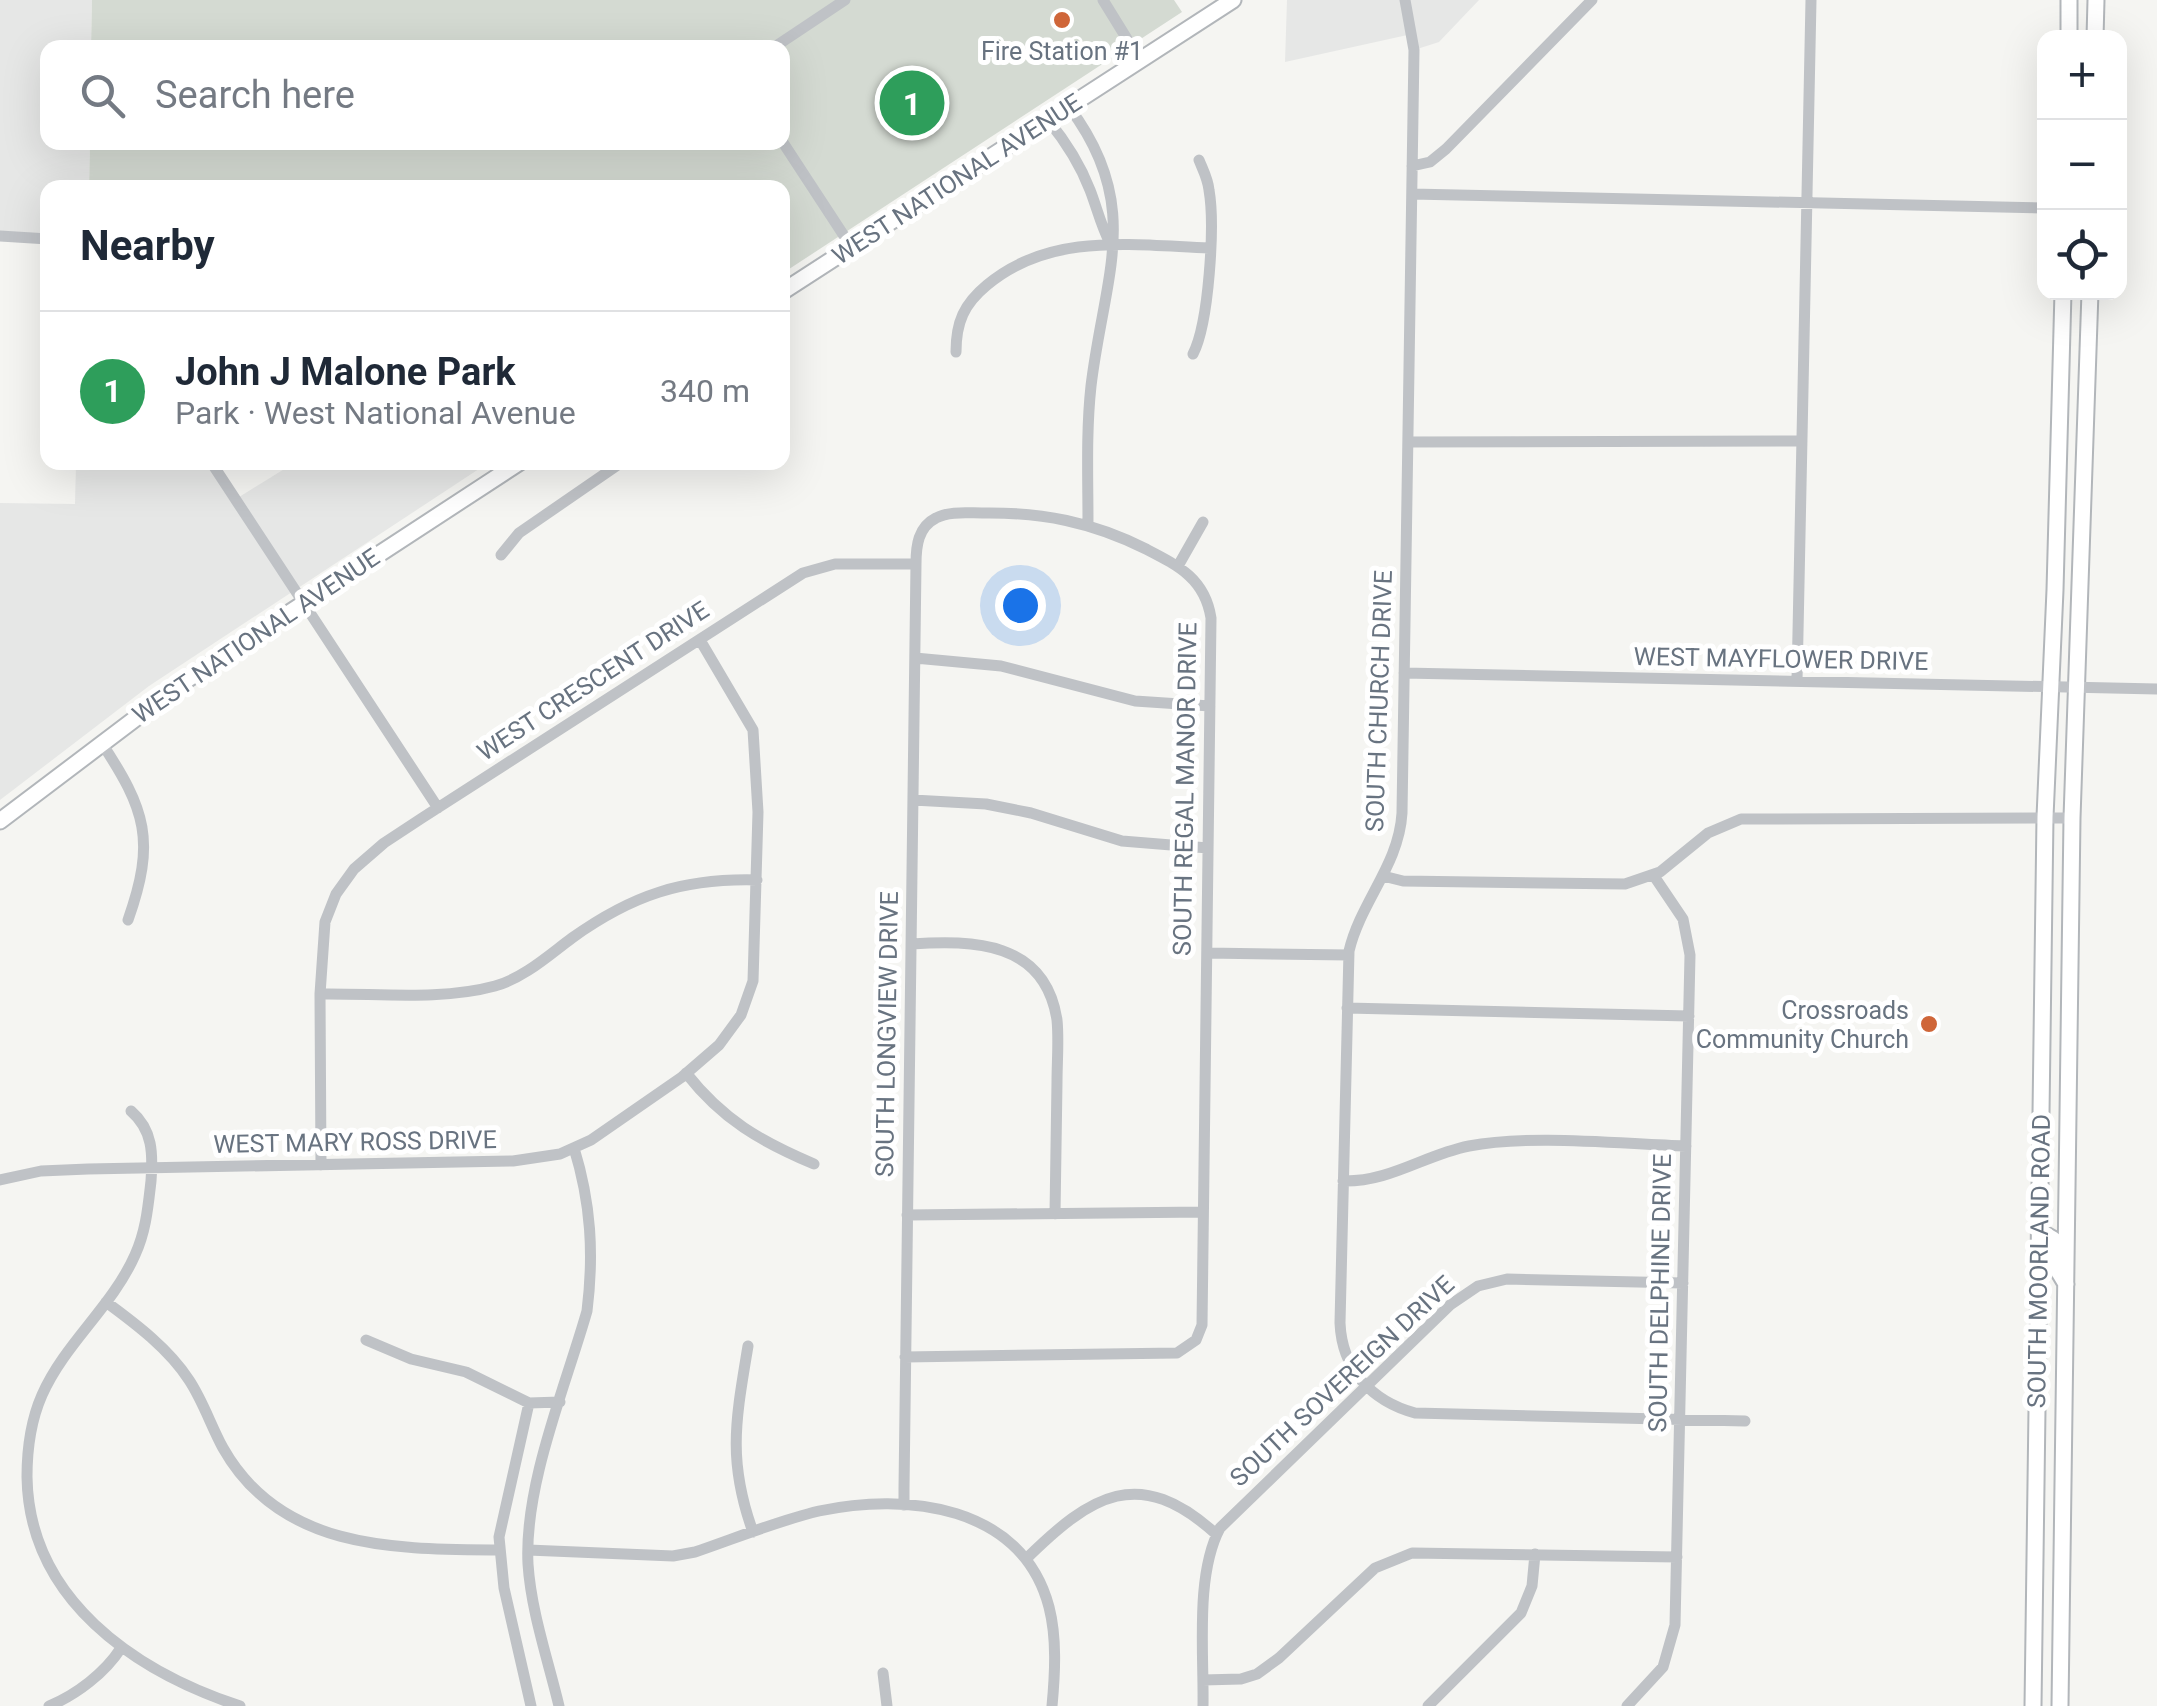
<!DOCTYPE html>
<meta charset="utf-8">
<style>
:root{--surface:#fff;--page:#f2f2f3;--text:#1f2937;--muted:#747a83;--line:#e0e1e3;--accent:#0b8043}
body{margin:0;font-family:Roboto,sans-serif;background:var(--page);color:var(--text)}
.controls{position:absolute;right:30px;top:30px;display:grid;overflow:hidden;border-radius:20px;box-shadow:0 10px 40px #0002}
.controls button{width:90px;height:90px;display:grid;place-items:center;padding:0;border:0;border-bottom:2px solid var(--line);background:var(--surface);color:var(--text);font:50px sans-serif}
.you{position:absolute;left:1020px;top:605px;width:35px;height:35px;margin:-25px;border:8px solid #fff;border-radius:50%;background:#1a73e8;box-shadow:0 0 0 15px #1a73e833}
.badge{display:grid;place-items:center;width:65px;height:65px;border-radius:50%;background:var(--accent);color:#fff;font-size:32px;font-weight:700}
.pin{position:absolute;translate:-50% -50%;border:5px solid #fff;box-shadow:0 2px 10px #0006}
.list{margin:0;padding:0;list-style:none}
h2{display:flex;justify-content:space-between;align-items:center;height:130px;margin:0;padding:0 40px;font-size:42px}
h2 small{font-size:32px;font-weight:400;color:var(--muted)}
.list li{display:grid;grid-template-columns:65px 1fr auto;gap:30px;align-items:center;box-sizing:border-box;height:160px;padding:0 40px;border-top:2px solid var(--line)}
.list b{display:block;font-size:38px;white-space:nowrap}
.list p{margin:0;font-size:32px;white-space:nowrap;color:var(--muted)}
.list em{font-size:32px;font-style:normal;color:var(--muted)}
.icon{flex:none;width:55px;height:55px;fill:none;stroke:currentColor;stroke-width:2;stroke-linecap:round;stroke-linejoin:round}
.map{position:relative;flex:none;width:2157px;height:1706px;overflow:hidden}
.search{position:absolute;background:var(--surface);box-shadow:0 10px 40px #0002;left:40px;top:40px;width:750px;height:110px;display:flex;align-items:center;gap:25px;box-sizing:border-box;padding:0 35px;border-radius:20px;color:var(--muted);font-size:38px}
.panel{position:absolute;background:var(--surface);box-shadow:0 10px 40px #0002;left:40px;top:180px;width:750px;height:290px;border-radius:20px}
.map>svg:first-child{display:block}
</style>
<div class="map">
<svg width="2157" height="1706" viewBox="0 0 2157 1706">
<rect width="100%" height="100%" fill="#f5f5f2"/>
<path fill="#e6e7e6" d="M0,0H92L91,47L48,48V142L90,143L89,187L48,188L47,239L0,236Z
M1287,0H1479L1439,42L1414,50L1412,34L1285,62Z
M76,463H206L231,502L294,463H488L149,686L0,800V503L75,504Z"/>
<path fill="#d4dad2" d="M92,0H1174L1182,12L783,273L782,188H89L90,143L782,142V48L91,47Z"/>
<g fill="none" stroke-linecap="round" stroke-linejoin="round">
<g stroke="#b2b6ba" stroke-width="19">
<path id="secondary" d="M2069,38V0
M2095,38L2096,0
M782,292L1233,0
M0,821L185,681L520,462
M2039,1231L2053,1239L2054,1264L2066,1284
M2033,1706L2045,817L2055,590L2063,292
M2060,1706L2072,818L2090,292"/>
</g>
<path stroke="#bfc2c6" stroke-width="11" d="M1103,0L1140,60
M1405,0L1414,50L1402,813C1399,865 1361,901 1349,951L1340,1323C1342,1369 1371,1401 1415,1413L1745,1421
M773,48L845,0
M1069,107C1144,206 1104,276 1091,386C1086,432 1088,478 1088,524
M1048,120C1066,142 1080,164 1090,190C1097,208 1101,226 1110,243
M782,141L852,248
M1412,166L1430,162L1446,149L1592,0
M1412,194L2044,208
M0,236L48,239
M956,352C956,322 964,304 987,285C1050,232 1133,245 1209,248
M1193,354C1209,323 1215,225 1209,190C1208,179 1203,170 1199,160
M1408,442L1802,441
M211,462L438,808
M501,555L519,533L622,462
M1178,566L1203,522
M915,658L1001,666L1135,701L1210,706
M1404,673L2157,689
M1797,681L1811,0
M101,742C146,810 156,841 128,920
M913,800L986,804L1031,813L1122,841L1208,848
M1383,876L1403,881L1625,884L1660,872L1708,833L1741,819L2072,818
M911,944C973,940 1045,941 1057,1020C1059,1040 1057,1062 1057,1082C1056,1126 1056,1170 1055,1214
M1207,953L1349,955
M320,994C376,993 440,1001 495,986C524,978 549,955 572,938C632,895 683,878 757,880
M1347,1008L1689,1016
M686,1073C723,1120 760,1141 814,1164
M131,1111C153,1130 153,1154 151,1181C148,1207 146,1231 135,1255C112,1307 65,1343 42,1395C31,1420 27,1449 27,1477C29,1599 134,1671 240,1706
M321,1165L320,994L325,922L336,894L354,869L384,843L422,818L803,573L835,564H916
M0,1180L41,1171L88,1169L513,1161L560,1154L591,1140L682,1077L719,1045L741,1015L753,981L758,812L753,730L700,640
M1343,1181C1390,1182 1424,1155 1469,1146C1531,1134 1621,1144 1686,1146
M907,1215L1203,1212
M106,1302C136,1324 169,1349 189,1380C203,1401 211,1426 223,1448C281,1551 396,1549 500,1550
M366,1340L411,1359L466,1372L529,1403L560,1402
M748,1346C736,1419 727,1460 753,1532
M529,1403L499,1537L504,1588L531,1706
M904,1505V1488L916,564C916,546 918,527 936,518C949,511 967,513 982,513C1042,512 1092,522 1146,549C1179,566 1205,579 1211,618L1202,1325L1196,1340L1177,1353L905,1357
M528,1550L673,1556L695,1552C736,1538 777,1521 819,1511C906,1492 1022,1505 1049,1607C1057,1638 1055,1674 1052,1706
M1026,1559C1091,1495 1139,1464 1216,1534
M883,1673L887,1706
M1203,1680L1241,1679L1257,1674L1279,1658L1375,1568L1412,1553L1677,1557
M49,1706C76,1695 105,1673 121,1648
M559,1706C548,1660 531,1611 528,1564C524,1485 565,1388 587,1311C594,1254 591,1203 574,1148
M1203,1706C1204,1653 1195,1575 1220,1528L1450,1305L1478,1286L1507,1279L1683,1283
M1428,1706L1521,1613L1532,1586L1535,1554
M1627,1706L1663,1667L1675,1625L1690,955L1683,919L1654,876"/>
<use href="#secondary" stroke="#fff" stroke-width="15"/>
</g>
<g fill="#cf6639" stroke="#fff" stroke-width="4">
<circle cx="1062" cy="20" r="10"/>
<circle cx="1929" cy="1024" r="10"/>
</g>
<g text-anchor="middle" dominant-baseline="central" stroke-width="10" stroke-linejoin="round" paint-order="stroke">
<g font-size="25" fill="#687380" stroke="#fff">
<text x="1062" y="51">Fire Station #1</text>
<text x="1909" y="1010" text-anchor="end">Crossroads<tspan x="1909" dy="29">Community Church</tspan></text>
</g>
<g font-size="25" fill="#687380" stroke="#fff">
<text transform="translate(957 179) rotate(-33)">WEST NATIONAL AVENUE</text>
<text transform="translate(256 636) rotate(-34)">WEST NATIONAL AVENUE</text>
<text transform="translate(1781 659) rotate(1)">WEST MAYFLOWER DRIVE</text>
<text transform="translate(593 681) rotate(-33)">WEST CRESCENT DRIVE</text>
<text transform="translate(1379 701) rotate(-88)">SOUTH CHURCH DRIVE</text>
<text transform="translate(1185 789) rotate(-89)">SOUTH REGAL MANOR DRIVE</text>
<text transform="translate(887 1034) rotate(-89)">SOUTH LONGVIEW DRIVE</text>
<text transform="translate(355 1142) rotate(-1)">WEST MARY ROSS DRIVE</text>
<text transform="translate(2039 1261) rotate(-89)">SOUTH MOORLAND ROAD</text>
<text transform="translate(1660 1293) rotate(-89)">SOUTH DELPHINE DRIVE</text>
<text transform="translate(1342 1381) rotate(-43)">SOUTH SOVEREIGN DRIVE</text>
</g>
</g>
</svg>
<div class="controls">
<button>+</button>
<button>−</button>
<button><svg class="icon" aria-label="locate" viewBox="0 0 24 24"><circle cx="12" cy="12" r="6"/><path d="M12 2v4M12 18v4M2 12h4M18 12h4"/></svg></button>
</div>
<div class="you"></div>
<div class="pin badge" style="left:912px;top:103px;background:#2e9e5b">1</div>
<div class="search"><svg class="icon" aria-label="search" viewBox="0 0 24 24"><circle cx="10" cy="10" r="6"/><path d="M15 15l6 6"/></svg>Search here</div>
<section class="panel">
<h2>Nearby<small></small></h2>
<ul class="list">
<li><span class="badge" style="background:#2e9e5b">1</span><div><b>John J Malone Park</b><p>Park · West National Avenue</p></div><em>340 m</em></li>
</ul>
</section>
</div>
